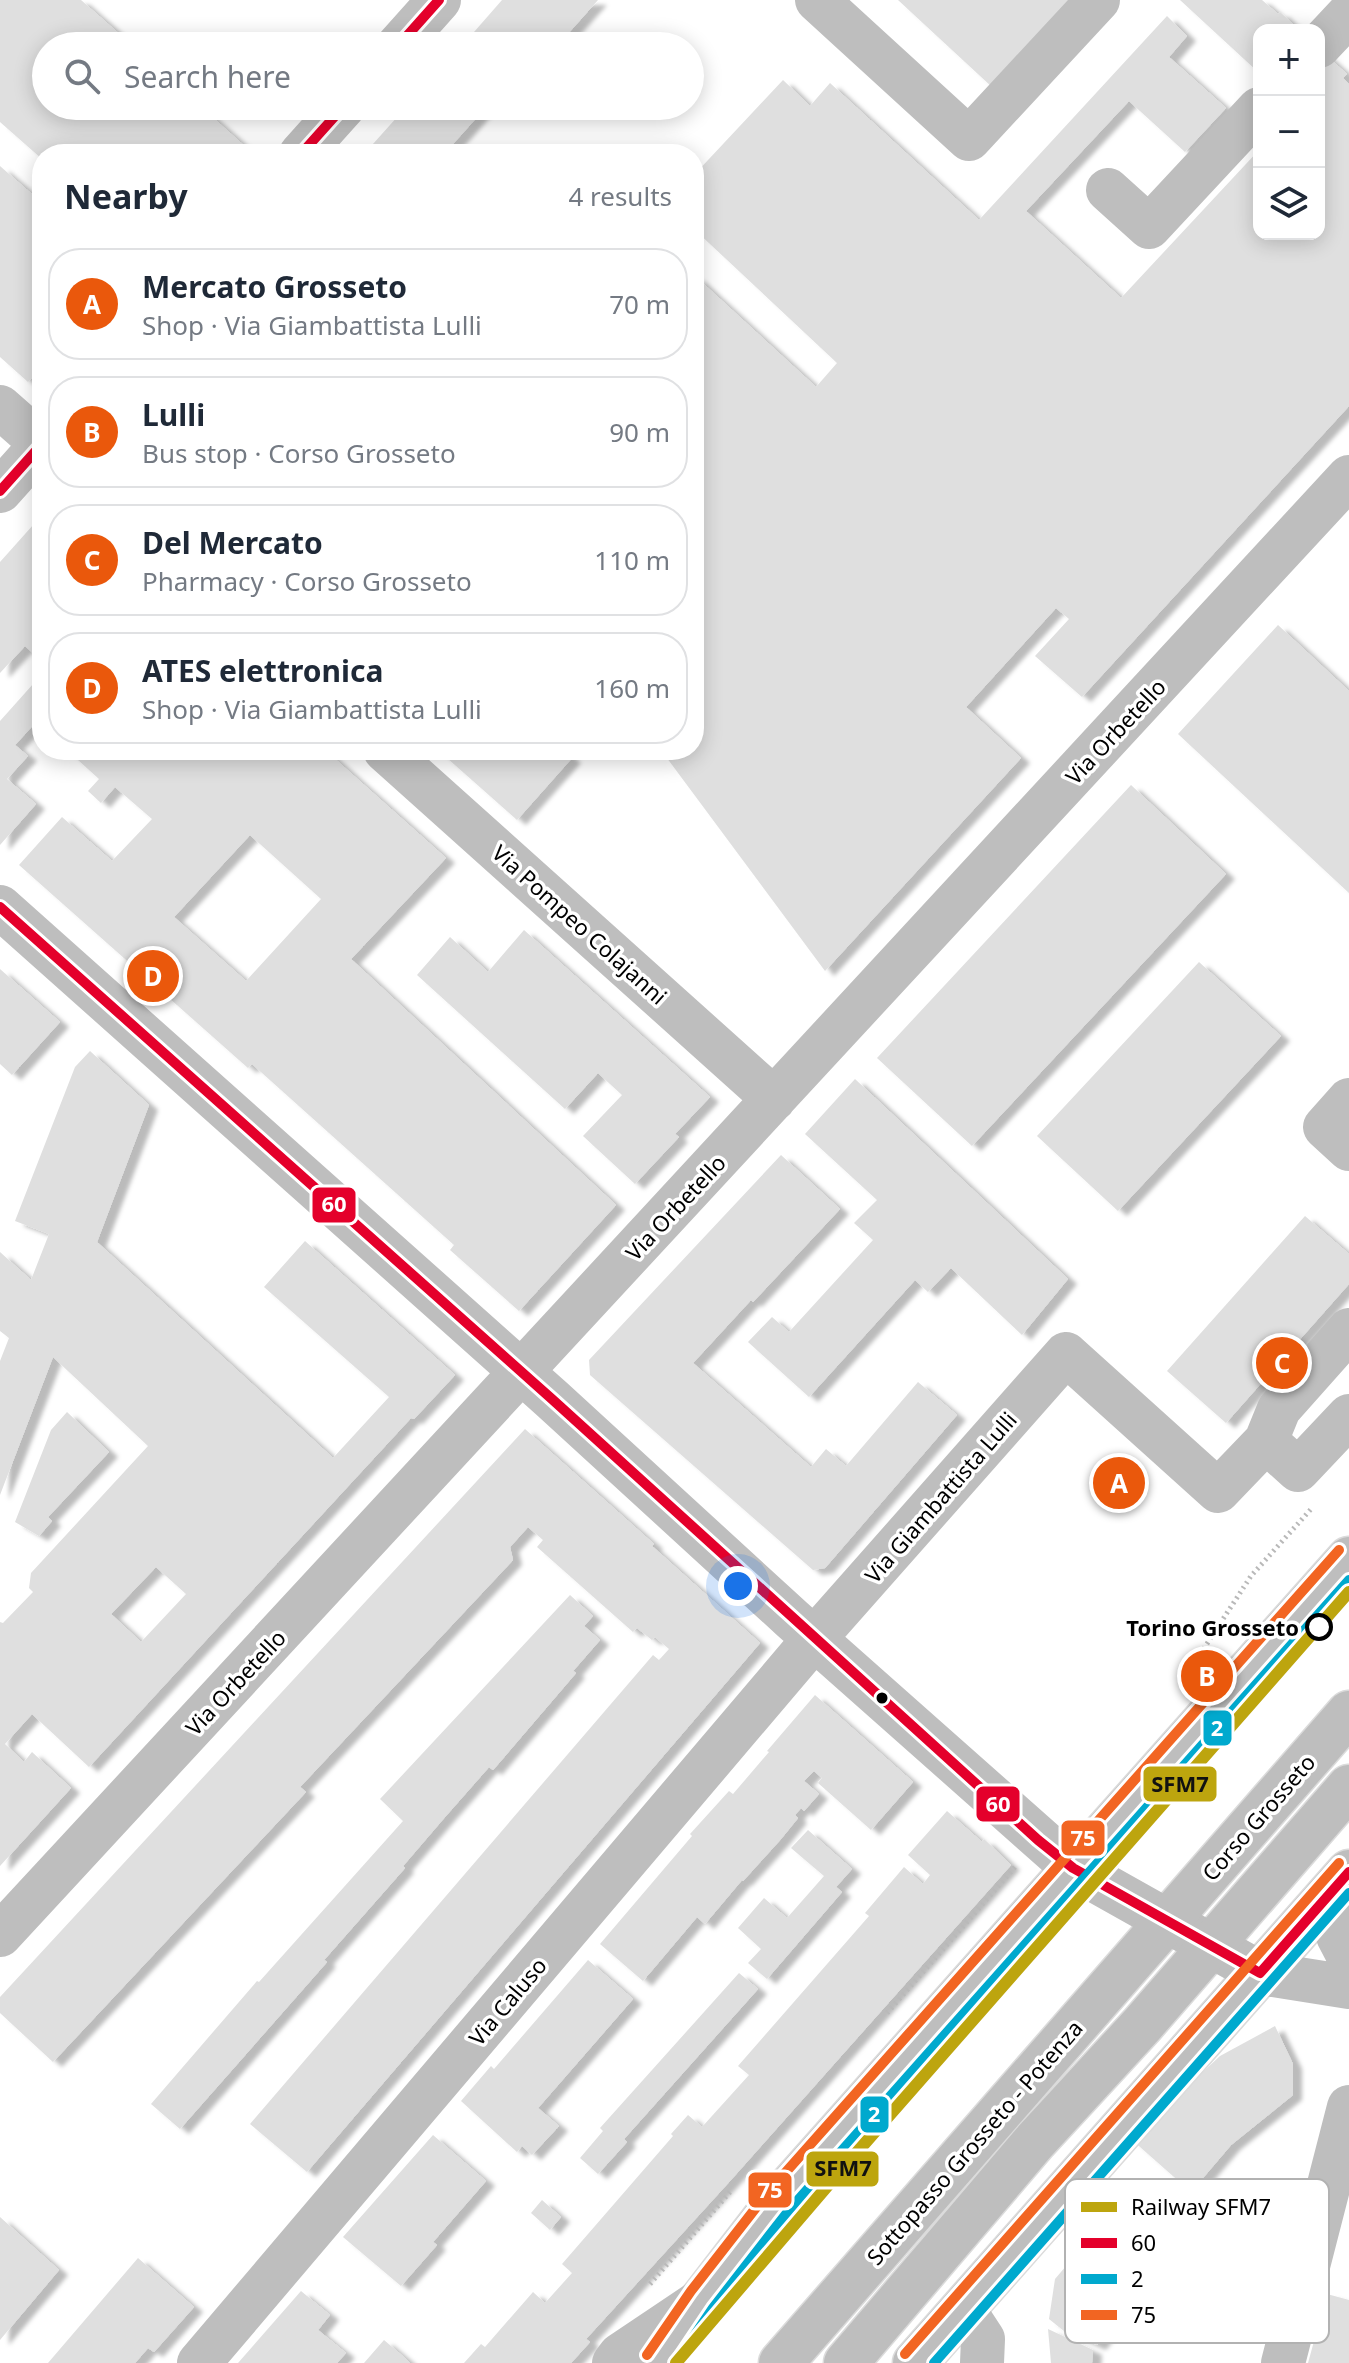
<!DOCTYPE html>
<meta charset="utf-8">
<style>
:root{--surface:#fff;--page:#f2f2f3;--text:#1f2937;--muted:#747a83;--line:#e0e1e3;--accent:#ea580c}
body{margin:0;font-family:"Noto Sans",sans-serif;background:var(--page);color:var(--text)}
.controls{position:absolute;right:24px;top:24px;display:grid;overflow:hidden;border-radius:16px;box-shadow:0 4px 20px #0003}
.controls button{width:72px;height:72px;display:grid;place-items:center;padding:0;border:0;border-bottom:2px solid var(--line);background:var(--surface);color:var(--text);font:40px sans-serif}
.you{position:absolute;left:738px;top:1586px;width:28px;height:28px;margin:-20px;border:6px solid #fff;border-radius:50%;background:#1a73e8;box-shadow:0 0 0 12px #1a73e833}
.badge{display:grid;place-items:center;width:52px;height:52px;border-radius:50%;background:var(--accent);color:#fff;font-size:26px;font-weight:700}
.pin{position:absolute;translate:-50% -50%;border:4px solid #fff;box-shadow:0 2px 8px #0006}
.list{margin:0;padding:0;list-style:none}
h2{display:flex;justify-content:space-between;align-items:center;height:104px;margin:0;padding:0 32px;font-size:34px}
h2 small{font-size:26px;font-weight:400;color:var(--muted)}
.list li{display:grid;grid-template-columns:52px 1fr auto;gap:24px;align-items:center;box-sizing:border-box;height:112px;margin:0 16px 16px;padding:0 16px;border:2px solid var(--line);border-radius:32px}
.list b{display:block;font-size:30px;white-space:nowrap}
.list p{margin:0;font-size:26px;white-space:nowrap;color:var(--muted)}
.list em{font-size:26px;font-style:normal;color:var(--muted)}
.icon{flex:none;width:44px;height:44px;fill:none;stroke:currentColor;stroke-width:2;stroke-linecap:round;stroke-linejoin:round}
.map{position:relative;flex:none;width:1349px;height:2363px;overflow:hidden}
.search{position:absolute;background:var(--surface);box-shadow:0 4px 20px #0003;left:32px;top:32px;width:672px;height:88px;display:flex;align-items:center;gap:20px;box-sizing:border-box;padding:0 28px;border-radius:44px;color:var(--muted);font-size:30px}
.panel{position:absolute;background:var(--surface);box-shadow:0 4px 20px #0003;left:32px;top:144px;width:672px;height:616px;border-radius:32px}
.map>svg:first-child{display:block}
</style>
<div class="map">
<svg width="1349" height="2363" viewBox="0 0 1349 2363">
<defs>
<filter id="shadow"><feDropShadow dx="9" dy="5" stdDeviation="2" flood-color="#0004"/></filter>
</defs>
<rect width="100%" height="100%" fill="#fff"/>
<path fill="#dfdfdf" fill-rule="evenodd" filter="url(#shadow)" d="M0,0H81L133,46H46V106H200L249,150L245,154H42V159L0,122Z
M502,0H598L557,46H489L474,32Z
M898,0H1071L992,87Z
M1180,0H1262L1278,14L1280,12L1299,30H1259V78L1254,74L1257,71Z
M1167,16L1187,36L1169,57L1226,108L1185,152L1129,101L1026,211L1121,298L1259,150V234H1319V49L1347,74L1343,78L1349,84V406L1082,697L1035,656L1069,619L1056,608L966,707L1021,758L825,971L661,750H694V275L816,387L837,363L694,229V175L783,80L810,106L830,83L979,220Z
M407,106H487L444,154H364Z
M550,144L561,154H541Z
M0,166L42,203V380L36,374L28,382L0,357Z
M42,515V661L25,646L0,673V562Z
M1278,625L1349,691V893L1178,734Z
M42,674V728L36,722L15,745L28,756L7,779L36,804L0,845V721Z
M67,750H325L446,858L351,959L616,1205L519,1311L450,1250L454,1245L252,1064L248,1068L19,865L62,817L112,861L152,819L115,787L101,803L88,791L99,779ZM250,835L321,899L246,981L174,917Z
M438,750H563L572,758L517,820Z
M1131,785L1226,874L972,1146L877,1058Z
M524,930L710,1097L675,1134L679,1137L635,1184L583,1136L622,1095L598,1073L565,1109L417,975L450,937L488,972Z
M1199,962L1281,1036L1118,1211L1037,1136Z
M0,969L60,1022L12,1075L0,1064Z
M90,1051L149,1105L97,1242L333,1458L389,1397L264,1287L305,1241L455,1375L414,1419L411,1418L89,1767L32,1714L5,1744L24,1762L32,1752L71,1788L0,1866V1622L3,1623L33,1592L29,1588L31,1573L148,1446L53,1357L0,1495V1361L9,1338L0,1331V1252L31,1280L49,1234L15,1221L75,1067ZM156,1567L186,1594L141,1642L111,1614Z
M855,1079L1068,1279L1022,1335L951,1268L928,1292L915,1280L809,1397L748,1342L772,1317L789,1332L873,1240L854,1223L877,1200L805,1134Z
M781,1155L840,1209L753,1302L751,1300L693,1363L811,1467L826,1449L846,1466L918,1382L957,1415L825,1568L813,1570L590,1375L589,1360Z
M1305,1216L1349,1254V1284L1226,1423L1167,1371Z
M67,1412L109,1452L48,1517L52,1521L39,1536L15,1522L51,1430Z
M525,1429L654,1544L652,1546L760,1643L307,2172L250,2124L653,1655L659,1660L669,1649L655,1637L652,1640L637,1628L633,1632L537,1547L543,1540L528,1527L510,1547L513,1560L300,1787L306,1792L53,2062L0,2013V1997Z
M570,1595L593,1616L584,1626L600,1640L573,1671L576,1673L493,1770L489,1767L445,1817L403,1866L405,1868L324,1960L327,1962L180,2129L151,2104L257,1981L259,1982L403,1821L380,1799Z
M815,1695L913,1782L871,1830L818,1783L822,1778L814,1771L804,1781L819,1794L804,1811L801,1808L795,1815L798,1818L781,1839L743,1881L742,1880L705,1924L697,1917L643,1981L600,1944L692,1836L690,1834L729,1791L733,1794L769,1752L767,1751Z
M947,1811L982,1842L984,1839L1011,1865L730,2181L586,2339L590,2342L571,2363H464L481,2344L485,2347L533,2292L545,2303L572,2273L562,2264L673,2136L671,2134L688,2115L702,2127L749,2075L738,2066L869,1916L865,1913L904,1867L923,1884L930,1875L908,1855Z
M808,1830L852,1869L836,1887L842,1892L767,1979L748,1963L761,1949L738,1928L764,1898L787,1918L824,1876L791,1848Z
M588,1960L633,1999L538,2108L559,2126L532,2155L522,2146L517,2152L461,2101L491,2066L494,2069Z
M739,1973L758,1989L624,2139L627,2142L598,2174L580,2158L603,2131L600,2128Z
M1275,2026L1293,2064V2095L1231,2145L1191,2192L1131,2139L1220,2056Z
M433,2135L486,2181L433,2242L437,2245L401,2286L343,2237Z
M1128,2193L1177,2243L1097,2345L1064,2331L1049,2319L1055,2279Z
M542,2200L561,2217L550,2230L531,2213Z
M0,2217L59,2270L0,2340Z
M138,2258L194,2307L154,2352L148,2348L135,2363H48Z
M301,2291L330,2315L318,2330L346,2353L337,2363H238Z
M1327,2294L1349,2300V2363H1308Z
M1048,2329L1093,2350L1092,2363H1051Z
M384,2340L405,2358L410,2363H364Z"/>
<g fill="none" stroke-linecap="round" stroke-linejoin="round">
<g stroke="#dbdbdb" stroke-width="47">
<path id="major" d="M659,2363L702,2300L779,2200L1349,1559
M781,2363L1349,1713
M846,2363L1035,2141L1142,2025L1349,1787
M915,2363L1349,1872"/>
</g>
<path stroke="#b9b9b9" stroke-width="5" stroke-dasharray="2 4" stroke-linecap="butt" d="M1184,1679L1251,1576L1312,1508
M887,2013L1015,1867
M650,2284L730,2192"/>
<path stroke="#bebebe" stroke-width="44" d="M817,0L969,139L1098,0
M398,46L439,0
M1319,46L1348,15
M301,154L344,106
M1108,190L1149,227L1259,109
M0,407L42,444
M0,491L42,444
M385,750L774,1099
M0,907L553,1400L792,1619L1073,1868L1260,1973L1349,1987
M1349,1100L1325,1127L1349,1149
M1266,1441L1298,1470L1349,1416
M1326,1898L1338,1936L1349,1957
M0,1935L1349,477
M964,2310L983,2339L982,2363
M199,2363L814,1639L1066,1354L1218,1491L1266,1441L1279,1409L1349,1330
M614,2363L620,2355L702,2300
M1283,2363L1349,2107"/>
<use href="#major" stroke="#bebebe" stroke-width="44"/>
<g stroke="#fff" stroke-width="16">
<path id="bus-1" d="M398,46L439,0
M301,154L344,106
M0,491L42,444
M0,907L553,1400L1038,1840L1073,1868L1260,1973L1349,1872"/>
</g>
<g stroke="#fff" stroke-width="16">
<path id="bus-2" d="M676,2363L713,2308L790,2209L1349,1580
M934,2363L1349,1893"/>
</g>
<g stroke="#fff" stroke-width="16">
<path id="bus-3" d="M905,2354L1339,1863
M647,2355L691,2291L769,2191L1339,1550"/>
</g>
<use href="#bus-1" stroke="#e4002b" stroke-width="10"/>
<use href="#bus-2" stroke="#00a9ce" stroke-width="10"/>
<use href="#bus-3" stroke="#f26522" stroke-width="10"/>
<g stroke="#fff" stroke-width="18">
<path id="rail-1" d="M676,2363L830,2183L1349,1592"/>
</g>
<use href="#rail-1" stroke="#bda50e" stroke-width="12"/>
</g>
<circle fill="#fff" stroke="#000" stroke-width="4" cx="1319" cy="1627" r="12"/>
<circle fill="#000" stroke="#fff" stroke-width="3" cx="882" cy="1698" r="7"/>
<g text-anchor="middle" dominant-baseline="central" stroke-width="7" stroke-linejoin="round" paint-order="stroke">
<g font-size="22" fill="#000" stroke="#fff">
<text transform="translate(1115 731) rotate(-47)">Via Orbetello</text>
<text transform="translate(580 924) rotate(42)">Via Pompeo Colajanni</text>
<text transform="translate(675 1207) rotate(-47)">Via Orbetello</text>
<text transform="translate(940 1497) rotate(-49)">Via Giambattista Lulli</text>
<text transform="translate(235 1682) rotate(-47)">Via Orbetello</text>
<text transform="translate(1258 1817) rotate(-49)">Corso Grosseto</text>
<text transform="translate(507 2001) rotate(-50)">Via Caluso</text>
<text transform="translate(974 2142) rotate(-49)">Sottopasso Grosseto - Potenza</text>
</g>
<g font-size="22" font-weight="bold" fill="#000" stroke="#fff" text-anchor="end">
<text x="1299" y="1627">Torino Grosseto</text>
</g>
</g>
<rect x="1065" y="2179" width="264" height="164" rx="12" fill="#fff" stroke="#b2b2b2" stroke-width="2"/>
<rect x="1081" y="2202" width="36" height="10" fill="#bda50e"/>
<rect x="1081" y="2238" width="36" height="10" fill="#e4002b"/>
<rect x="1081" y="2274" width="36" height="10" fill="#00a9ce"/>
<rect x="1081" y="2310" width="36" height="10" fill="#f26522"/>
<g font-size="22" fill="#000">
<text x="1131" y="2215">Railway SFM7</text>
<text x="1131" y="2251">60</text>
<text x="1131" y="2287">2</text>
<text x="1131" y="2323">75</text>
</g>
<g stroke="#fff" stroke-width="3">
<rect x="311" y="1186" width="46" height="38" rx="8" fill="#e4002b"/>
<rect x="1202" y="1709" width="31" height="38" rx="8" fill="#00a9ce"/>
<rect x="1142" y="1765" width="76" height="38" rx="8" fill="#bda50e"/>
<rect x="975" y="1785" width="46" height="38" rx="8" fill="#e4002b"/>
<rect x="1060" y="1819" width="46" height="38" rx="8" fill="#f26522"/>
<rect x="859" y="2095" width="31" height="39" rx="8" fill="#00a9ce"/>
<rect x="805" y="2150" width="75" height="38" rx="8" fill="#bda50e"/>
<rect x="747" y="2171" width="46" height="38" rx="8" fill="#f26522"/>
</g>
<g font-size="22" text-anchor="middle" font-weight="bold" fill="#fff">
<text x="334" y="1212">60</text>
<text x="1217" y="1736">2</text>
<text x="998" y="1812">60</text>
<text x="1083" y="1846">75</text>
<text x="874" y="2122">2</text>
<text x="770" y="2198">75</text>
</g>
<g font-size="22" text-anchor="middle" font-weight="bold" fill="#111">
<text x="1180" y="1792">SFM7</text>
<text x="843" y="2176">SFM7</text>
</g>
</svg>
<div class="controls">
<button>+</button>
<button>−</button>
<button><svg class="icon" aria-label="layers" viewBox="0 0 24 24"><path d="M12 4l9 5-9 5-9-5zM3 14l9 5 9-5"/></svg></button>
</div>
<div class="you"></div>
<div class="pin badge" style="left:1119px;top:1483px">A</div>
<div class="pin badge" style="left:1207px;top:1676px">B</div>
<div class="pin badge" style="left:1282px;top:1363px">C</div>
<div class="pin badge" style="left:153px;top:976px">D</div>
<div class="search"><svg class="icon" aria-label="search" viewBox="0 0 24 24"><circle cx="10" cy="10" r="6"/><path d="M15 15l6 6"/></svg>Search here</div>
<section class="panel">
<h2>Nearby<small>4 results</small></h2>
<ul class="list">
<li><span class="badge">A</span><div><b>Mercato Grosseto</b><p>Shop · Via Giambattista Lulli</p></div><em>70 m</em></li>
<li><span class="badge">B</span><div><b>Lulli</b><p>Bus stop · Corso Grosseto</p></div><em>90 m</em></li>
<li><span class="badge">C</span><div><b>Del Mercato</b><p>Pharmacy · Corso Grosseto</p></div><em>110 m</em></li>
<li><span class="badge">D</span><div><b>ATES elettronica</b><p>Shop · Via Giambattista Lulli</p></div><em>160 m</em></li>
</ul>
</section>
</div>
